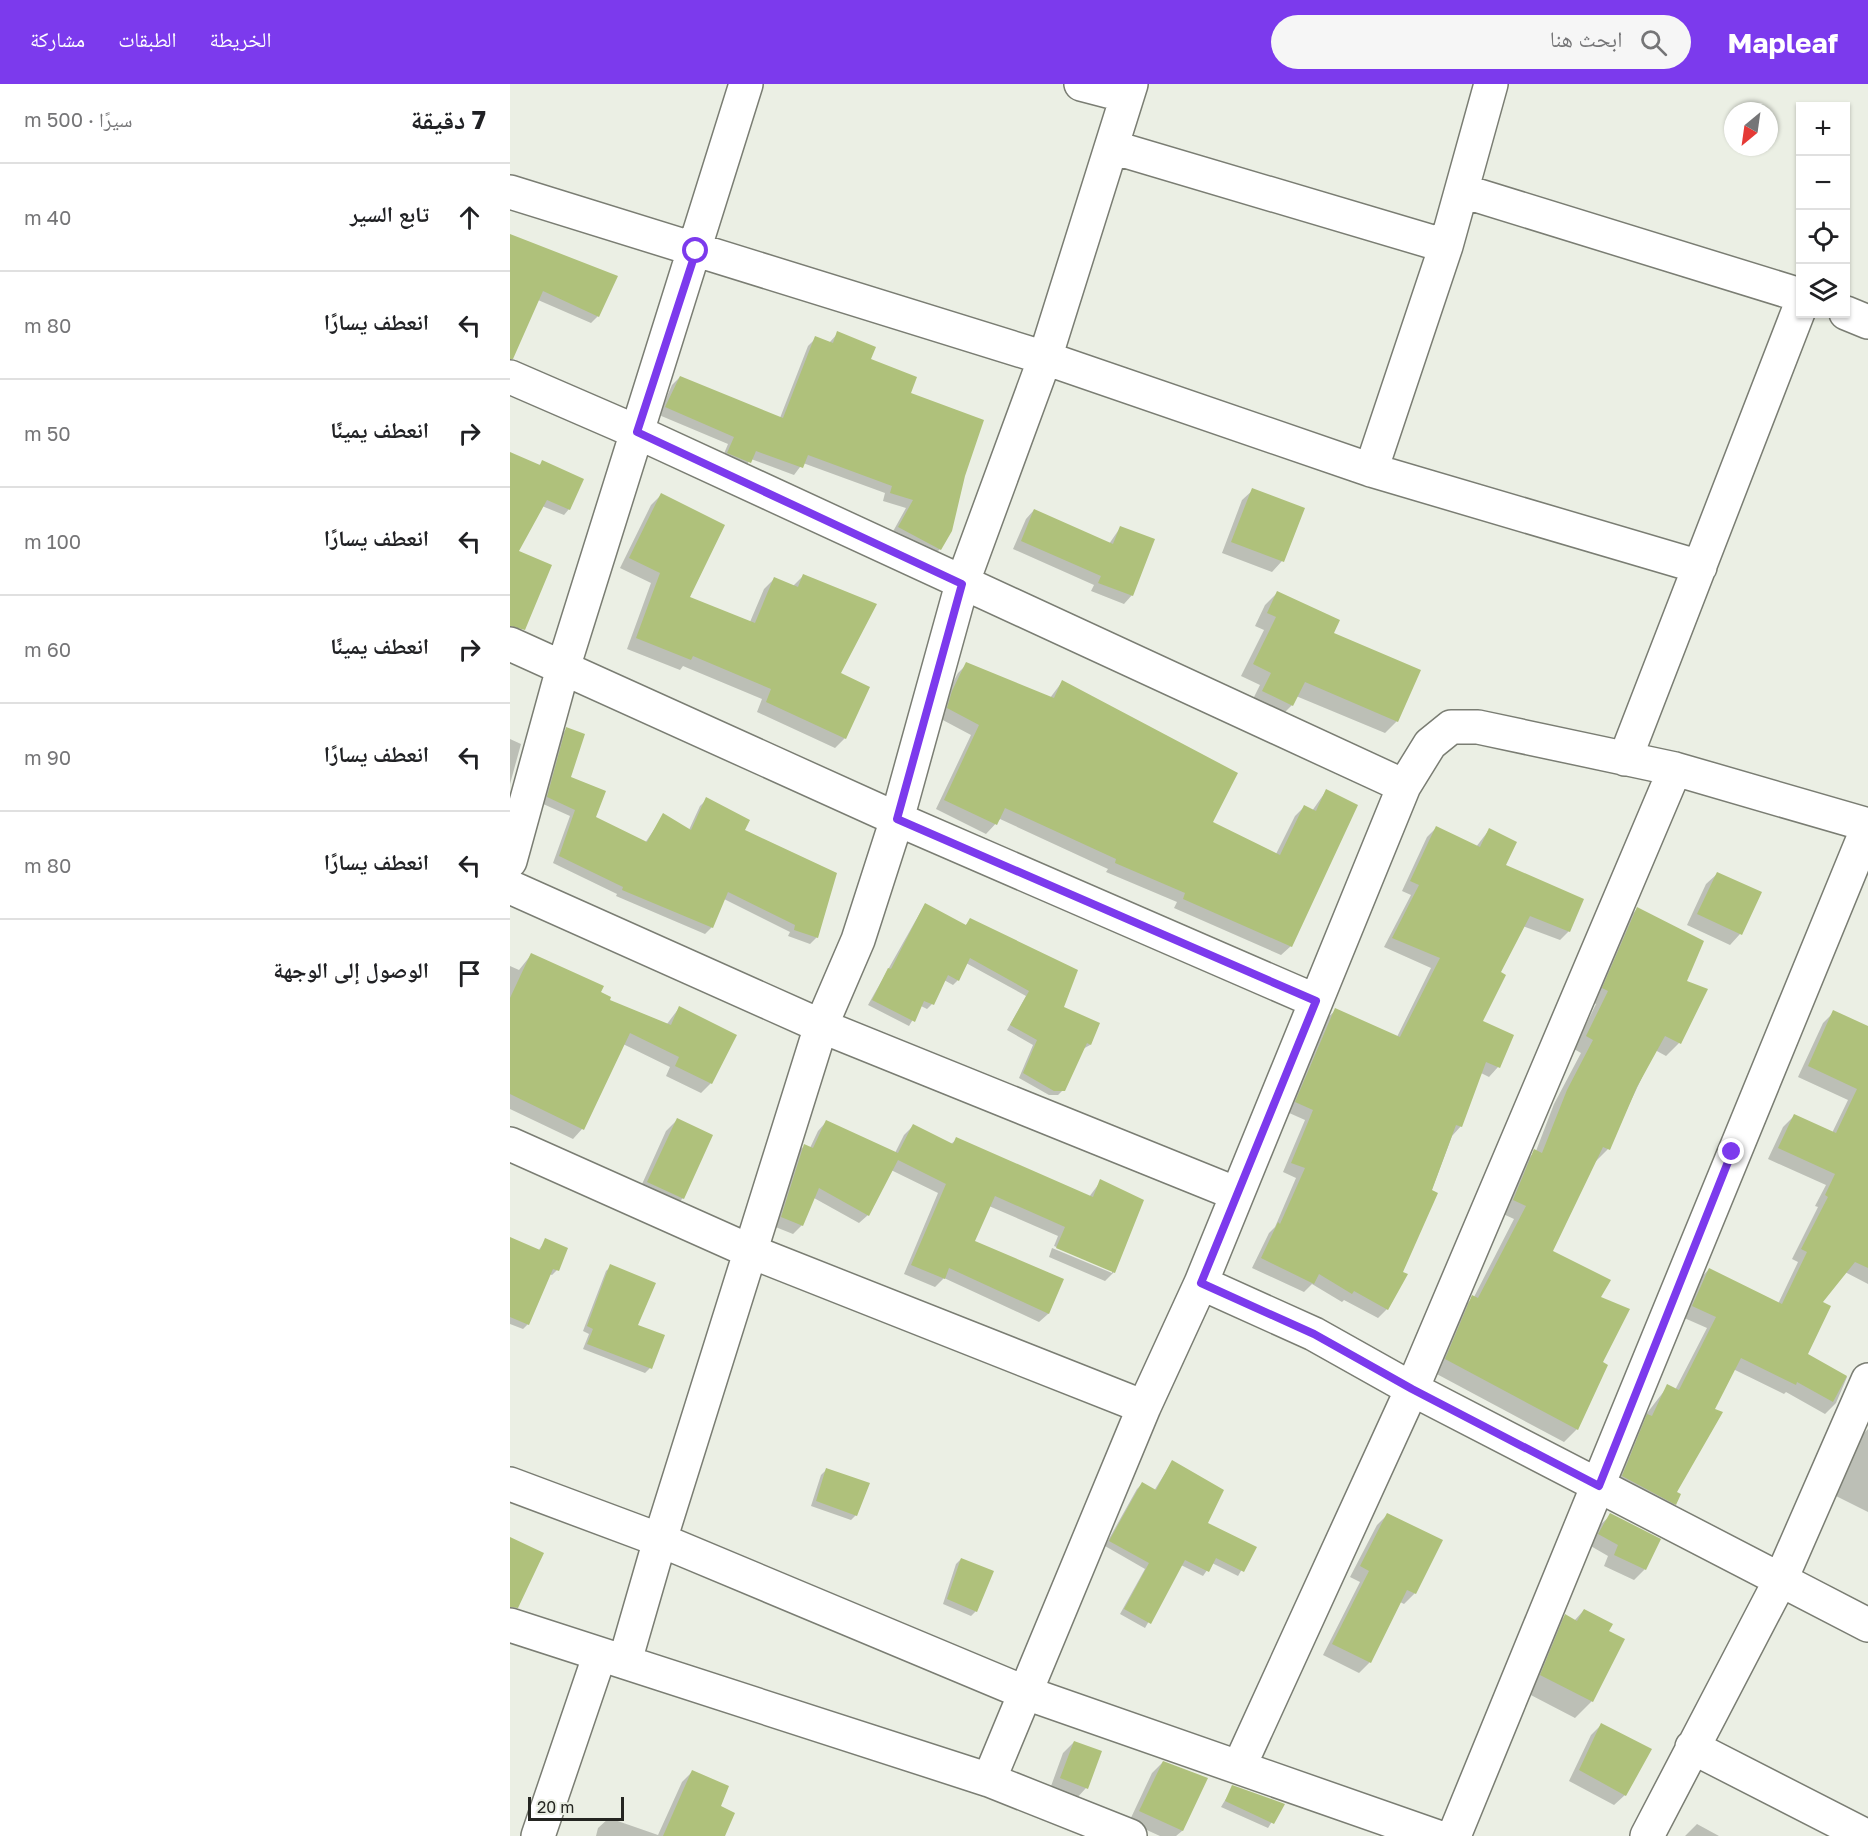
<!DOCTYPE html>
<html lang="ar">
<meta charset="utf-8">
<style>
:root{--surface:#fff;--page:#f6f6f6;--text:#202124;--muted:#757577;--line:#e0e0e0;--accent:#7c3aed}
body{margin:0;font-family:"Golos Text","Noto Naskh Arabic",sans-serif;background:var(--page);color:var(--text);direction:rtl}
.controls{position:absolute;right:18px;top:18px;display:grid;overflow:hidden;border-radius:0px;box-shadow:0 2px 4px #0004}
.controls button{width:54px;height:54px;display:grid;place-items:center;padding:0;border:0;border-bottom:2px solid var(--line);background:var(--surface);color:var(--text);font:30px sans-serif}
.compass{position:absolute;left:1214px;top:18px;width:54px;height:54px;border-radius:50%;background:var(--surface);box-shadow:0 2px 4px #0004;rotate:209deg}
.scale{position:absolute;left:18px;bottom:15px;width:96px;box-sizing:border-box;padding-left:6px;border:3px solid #242521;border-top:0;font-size:16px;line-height:21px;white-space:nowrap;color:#242521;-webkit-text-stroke:4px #ebefe4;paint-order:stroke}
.stop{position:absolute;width:18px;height:18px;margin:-14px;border:4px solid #7c3aed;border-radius:50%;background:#fff}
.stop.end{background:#7c3aed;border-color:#fff;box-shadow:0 2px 6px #0008}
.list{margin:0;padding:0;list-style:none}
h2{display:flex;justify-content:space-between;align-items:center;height:78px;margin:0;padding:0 24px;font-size:26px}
h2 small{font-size:20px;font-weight:400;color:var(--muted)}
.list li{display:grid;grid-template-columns:39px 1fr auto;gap:18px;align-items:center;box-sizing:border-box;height:108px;padding:0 24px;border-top:2px solid var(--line)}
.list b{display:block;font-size:22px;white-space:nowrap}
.list em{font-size:20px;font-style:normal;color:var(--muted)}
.icon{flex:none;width:33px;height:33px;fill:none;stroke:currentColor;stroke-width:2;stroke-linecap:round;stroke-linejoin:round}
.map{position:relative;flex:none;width:1358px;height:1752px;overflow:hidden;direction:ltr}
header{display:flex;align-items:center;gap:36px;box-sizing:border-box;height:84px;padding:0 30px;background:var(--accent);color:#fff}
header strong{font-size:28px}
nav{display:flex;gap:33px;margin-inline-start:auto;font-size:21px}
.search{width:420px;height:54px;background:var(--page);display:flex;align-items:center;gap:15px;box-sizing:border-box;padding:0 21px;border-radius:33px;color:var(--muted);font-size:22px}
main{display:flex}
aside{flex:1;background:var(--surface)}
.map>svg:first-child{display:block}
</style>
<header>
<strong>Mapleaf</strong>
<div class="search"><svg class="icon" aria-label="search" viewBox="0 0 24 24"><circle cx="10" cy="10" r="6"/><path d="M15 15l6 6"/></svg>ابحث هنا</div>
<nav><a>الخريطة</a><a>الطبقات</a><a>مشاركة</a></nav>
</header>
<main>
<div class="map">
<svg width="1358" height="1752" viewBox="0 0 1358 1752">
<rect width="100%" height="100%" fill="#ebefe4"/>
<path fill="#0003" d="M0,153L88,232L81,239L28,216L0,246Z
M328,249L399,310L430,465L422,473L381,451L396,424L373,417L375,409L293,379L284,391L241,375L232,386L211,377L218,360L149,331L162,301L170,293L270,334L298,262L306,254L319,259Z
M0,369L28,382L33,378L59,425L54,431L32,422L7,467L0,513Z
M743,406L772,477L762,488L712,469L732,416Z
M151,411L178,514L240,538L254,505L264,495L283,502L293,492L329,590L335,654L325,664L247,628L252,615L173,582L170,586L117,565L141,499L110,484L141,421Z
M524,426L599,460L610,444L622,511L614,520L581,507L584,501L503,465L516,435Z
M767,509L822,549L887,637L875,649L786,612L782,621L769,634L741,619L750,601L731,592L754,546L745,542L755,521Z
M457,580L540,614L552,598L701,739L766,770L785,732L794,723L802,727L816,707L781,862L771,871L664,824L667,818L596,788L598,785L490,735L476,750L426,725L461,651L429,634L433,618L448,589Z
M57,645L59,694L84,734L135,759L154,731L179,746L190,722L197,715L233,747L307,853L300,860L278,852L280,848L214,815L202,843L195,850L106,812L107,810L43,779L60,732L31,719L50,651Z
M0,655L11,660L0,700Z
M926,744L966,763L979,746L994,782L1059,847L1050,856L1013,842L989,889L971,938L988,983L979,993L971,989L951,1042L942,1052L877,1225L868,1234L834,1216L832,1218L802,1200L794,1208L742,1184L759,1149L765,1143L786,1094L773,1088L795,1036L777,1028L816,935L826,926L887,953L921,884L874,863L901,811L892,807L917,753Z
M1207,790L1230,850L1220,861L1177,841L1196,800Z
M415,820L455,842L460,836L552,924L588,940L580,961L573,965L553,1006L548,1011H539L509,994L523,961L497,946L516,912L456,879L448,896L443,901L434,896L422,920L417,925L411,922L399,942L358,921Z
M1127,825L1175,897L1169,959L1156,972L1145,966L1098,1065L1085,1078L1041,1167L1088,1214L1091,1278L1067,1345L1054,1358L923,1288L950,1226L964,1213L1004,1135L991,1129L1012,1080L1026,1067L1044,1020L1071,969L1064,965L1086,920L1080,918L1114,838Z
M21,871L98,916L157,940L169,924L201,999L191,1009L156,992L160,983L113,960L72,1045L63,1055L0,1025V882L9,886Z
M1324,928L1358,944V1200L1335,1188L1311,1219L1296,1271L1337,1293L1326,1319L1315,1330L1276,1308L1274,1310L1223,1285L1165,1409V1420L1155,1430L1102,1403L1127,1342L1158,1302L1165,1306L1197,1244L1172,1233L1189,1196L1199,1185L1268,1220L1288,1178L1282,1175L1308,1123L1305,1122L1316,1101L1258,1075L1273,1043L1284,1032L1322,1049L1338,1016L1288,993L1313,939Z
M167,1036L173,1114L162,1125L128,1109L156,1047Z
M316,1038L385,1069L394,1051L403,1042L441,1060L447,1055L579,1113L591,1097L604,1188L595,1197L539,1173L542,1164L602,1189V1186L544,1162L548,1152L479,1122L463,1157L552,1196L538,1230L529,1238L434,1194L425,1203L394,1190L428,1109L381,1086L358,1131L349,1139L304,1114L292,1141L283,1150L263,1142L285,1071L294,1062L300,1064L308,1047Z
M0,1155L28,1167L36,1156L47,1186L42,1191L39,1190L18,1240L13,1245L0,1240Z
M101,1182L140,1284L135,1289L73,1265L79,1250L73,1247L96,1187Z
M1358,1345V1428L1324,1411L1348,1355Z
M662,1378L696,1440L745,1463L728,1492L702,1479L693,1492L671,1481L635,1544L610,1530L635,1485L595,1462L627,1405L632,1400L644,1407Z
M316,1386L346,1431L341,1436L301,1422L311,1391Z
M878,1430L931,1457L905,1509L894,1520L890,1518L860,1578L849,1589L813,1571L850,1498L840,1493L867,1441Z
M1101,1431L1135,1485L1124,1496L1094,1482L1098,1472L1079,1461L1090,1441Z
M451,1475L466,1527L461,1532L433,1520L446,1480Z
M1074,1526L1097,1547L1082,1617L1065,1634L1015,1608L1039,1548L1055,1532L1064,1537Z
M1092,1640L1115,1711L1104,1721L1059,1697L1081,1651Z
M564,1658L576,1704L566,1715L540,1705L553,1669Z
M653,1678L696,1694L672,1747L666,1752H650L619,1738L642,1689Z
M182,1688L209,1723L214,1752H86L88,1744L99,1734L148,1751L172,1698Z
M723,1703L773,1720L758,1744L711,1723Z
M1187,1740L1209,1752H1175Z"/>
<path fill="#afc17b" d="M0,150L108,192L89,233L33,207L3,275H0Z
M327,247L366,263L361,275L407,293L401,309L474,336L455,392L442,447L431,466L388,443L403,416L380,409L382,402L298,371L293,384L246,367L241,379L217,369L224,353L155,323L170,292L273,334L305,252L323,259Z
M0,368L30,381L32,376L74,395L60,426L37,416L9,467L42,481L15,546L0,542Z
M742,404L795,424L774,478L721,458Z
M151,409L215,441L180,513L245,539L264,493L288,503L293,490L367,520L331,589L360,603L336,655L256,618L261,605L183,572L181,576L126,554L150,489L119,474Z
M524,425L603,460L610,442L645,455L623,512L588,499L591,492L511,457Z
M767,507L830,536L824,549L911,586L888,638L795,598L783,622L752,607L761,589L743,580L766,533L757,529Z
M456,578L544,614L552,596L728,689L703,738L770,771L794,721L806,727L816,705L848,721L782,863L673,815L675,809L605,779L606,775L495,724L487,741L434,716L469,641L437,624L442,607Z
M56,643L75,650L61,693L96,707L86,733L137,758L153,729L181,746L196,713L240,736L235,746L327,789L308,854L284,846L285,841L218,808L203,844L112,806L113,803L49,772L65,726L37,713Z
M926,742L970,763L979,744L1007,758L996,781L1074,815L1060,848L1020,832L991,888L996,891L973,937L1004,951L990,984L976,978L952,1043L946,1041L922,1106L928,1109L893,1188L898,1190L878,1226L844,1207L842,1210L809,1190L804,1200L751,1174L768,1138L770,1140L795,1084L781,1079L803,1026L785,1018L825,924L890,953L930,874L882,854L909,801L900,797Z
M1207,788L1252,808L1232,851L1187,830Z
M415,819L456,841L460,834L568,886L554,923L590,939L581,961L577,959L555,1007H544L513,989L527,956L500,941L519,907L460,874L449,897L438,891L424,921L414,917L405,938L362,916L378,884L381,885Z
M1127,823L1194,857L1177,897L1198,905L1171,960L1155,952L1127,1003L1100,1066L1093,1063L1043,1167L1101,1196L1091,1213L1120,1225L1093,1278L1098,1281L1068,1346L935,1275L962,1211L968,1214L1016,1122L1003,1116L1024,1065L1032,1069L1057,1006L1083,956L1076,952L1098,907L1092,904Z
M21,869L94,902L91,908L101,913L100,916L161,941L169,922L227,951L202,1000L165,982L169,973L120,949L74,1046L0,1010V914Z
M1323,926L1358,942V1184L1345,1178L1313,1218L1321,1222L1298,1270L1337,1292L1323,1318L1287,1298L1286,1301L1231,1274L1205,1325L1213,1328L1167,1408L1171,1410L1166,1421L1112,1392L1137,1330L1142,1332L1157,1300L1169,1306L1206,1233L1182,1222L1199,1184L1272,1220L1297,1168L1291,1165L1318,1113L1315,1111L1325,1090L1268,1064L1284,1030L1326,1049L1347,1005L1298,982Z
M167,1034L203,1051L174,1115L137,1098Z
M316,1036L388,1069L403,1040L443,1060L446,1053L583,1113L590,1095L634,1116L605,1189L546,1164L555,1143L485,1112L465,1157L554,1195L539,1230L439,1184L435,1195L401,1181L436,1100L388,1076L359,1132L309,1104L293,1142L271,1133L294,1060L303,1064Z
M0,1153L30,1166L35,1154L58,1164L49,1187L43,1185L19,1241L0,1233Z
M100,1180L146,1199L128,1241L155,1251L142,1285L77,1260L83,1245L77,1242Z
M662,1376L714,1406L698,1439L747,1463L734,1488L706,1474L699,1488L675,1476L641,1540L614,1525L639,1479L599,1457L632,1398L646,1406Z
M316,1384L360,1399L347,1432L306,1417Z
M877,1429L933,1456L906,1510L897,1506L861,1579L822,1560L859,1487L850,1482Z
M1100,1429L1151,1455L1136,1486L1104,1471L1108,1461L1088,1450Z
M0,1453L34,1469L8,1524L0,1523Z
M451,1474L484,1487L467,1528L437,1515Z
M1074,1525L1103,1540L1099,1547L1115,1555L1083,1618L1030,1591L1055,1530L1067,1537Z
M1091,1639L1142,1665L1116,1712L1069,1686Z
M564,1657L592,1667L578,1705L550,1694Z
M653,1677L698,1694L673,1747L629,1727Z
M182,1686L219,1702L211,1722L225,1729L215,1752H153Z
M722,1701L775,1720L764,1740L715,1717Z"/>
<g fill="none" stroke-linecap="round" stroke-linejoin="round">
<g stroke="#7a7d73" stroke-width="36">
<path id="minor" d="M571,0L617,12
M602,63L936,162
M953,107L1290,211
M0,108L535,274L861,386L1190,483
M1336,229L1358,238
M0,293L127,348L894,702
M861,386L936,162L981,0
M0,560L387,735L806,917
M1115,675L1290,223
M0,777L53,584L236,0
M0,803L311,942L727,1110
M0,1060L242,1168L634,1323
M691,1199L804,1250L902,1305L1358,1541
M0,1400L150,1456L516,1609L925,1752
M0,1541L479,1696L620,1752
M115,1577L150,1456L311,942L348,856L387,735L452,500L535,274L621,0
M1182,1663L1356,1752
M729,1683L902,1305L1165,685
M479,1696L634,1323L691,1199L894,702L920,660L941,643H968L1165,685L1358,741
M28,1752L90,1570
M944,1752L1358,743
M1137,1752L1271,1495L1358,1296"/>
</g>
<use href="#minor" stroke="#fff" stroke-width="33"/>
</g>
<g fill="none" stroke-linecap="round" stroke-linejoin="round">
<path stroke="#7c3aed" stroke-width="8" d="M186,167L127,348L452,500L387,735L806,917L691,1199L804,1250L902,1305L1089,1402L1222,1068"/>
</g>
</svg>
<div class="controls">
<button>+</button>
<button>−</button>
<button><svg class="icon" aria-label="locate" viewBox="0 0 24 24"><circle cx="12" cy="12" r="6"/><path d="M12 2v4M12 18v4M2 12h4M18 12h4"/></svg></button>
<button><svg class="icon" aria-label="layers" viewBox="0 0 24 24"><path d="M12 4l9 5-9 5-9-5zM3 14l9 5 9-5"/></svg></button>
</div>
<svg class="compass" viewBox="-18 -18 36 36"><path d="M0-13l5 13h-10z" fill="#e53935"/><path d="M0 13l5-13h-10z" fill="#757577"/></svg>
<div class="scale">20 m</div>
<div class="stop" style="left:186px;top:167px"></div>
<div class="stop end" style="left:1222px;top:1068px"></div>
</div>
<aside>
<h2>7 دقيقة<small>سيرًا · 500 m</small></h2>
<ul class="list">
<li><svg class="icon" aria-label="ahead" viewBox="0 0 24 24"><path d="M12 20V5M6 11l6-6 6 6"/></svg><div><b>تابع السير</b></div><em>40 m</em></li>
<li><svg class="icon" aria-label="left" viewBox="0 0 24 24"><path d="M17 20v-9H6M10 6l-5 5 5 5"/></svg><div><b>انعطف يسارًا</b></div><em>80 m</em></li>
<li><svg class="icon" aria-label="right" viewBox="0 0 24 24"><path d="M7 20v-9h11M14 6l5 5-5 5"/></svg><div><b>انعطف يمينًا</b></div><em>50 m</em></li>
<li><svg class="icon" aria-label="left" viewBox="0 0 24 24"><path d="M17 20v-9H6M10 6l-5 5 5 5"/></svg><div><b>انعطف يسارًا</b></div><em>100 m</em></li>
<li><svg class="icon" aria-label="right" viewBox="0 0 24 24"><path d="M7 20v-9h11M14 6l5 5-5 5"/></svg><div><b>انعطف يمينًا</b></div><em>60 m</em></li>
<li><svg class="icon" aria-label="left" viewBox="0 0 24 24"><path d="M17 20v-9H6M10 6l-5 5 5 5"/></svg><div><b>انعطف يسارًا</b></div><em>90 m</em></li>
<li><svg class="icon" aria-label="left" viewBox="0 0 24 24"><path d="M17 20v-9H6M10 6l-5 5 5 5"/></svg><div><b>انعطف يسارًا</b></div><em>80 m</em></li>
<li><svg class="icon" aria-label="arrive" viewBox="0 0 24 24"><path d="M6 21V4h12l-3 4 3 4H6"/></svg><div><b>الوصول إلى الوجهة</b></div></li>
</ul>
</aside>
</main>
